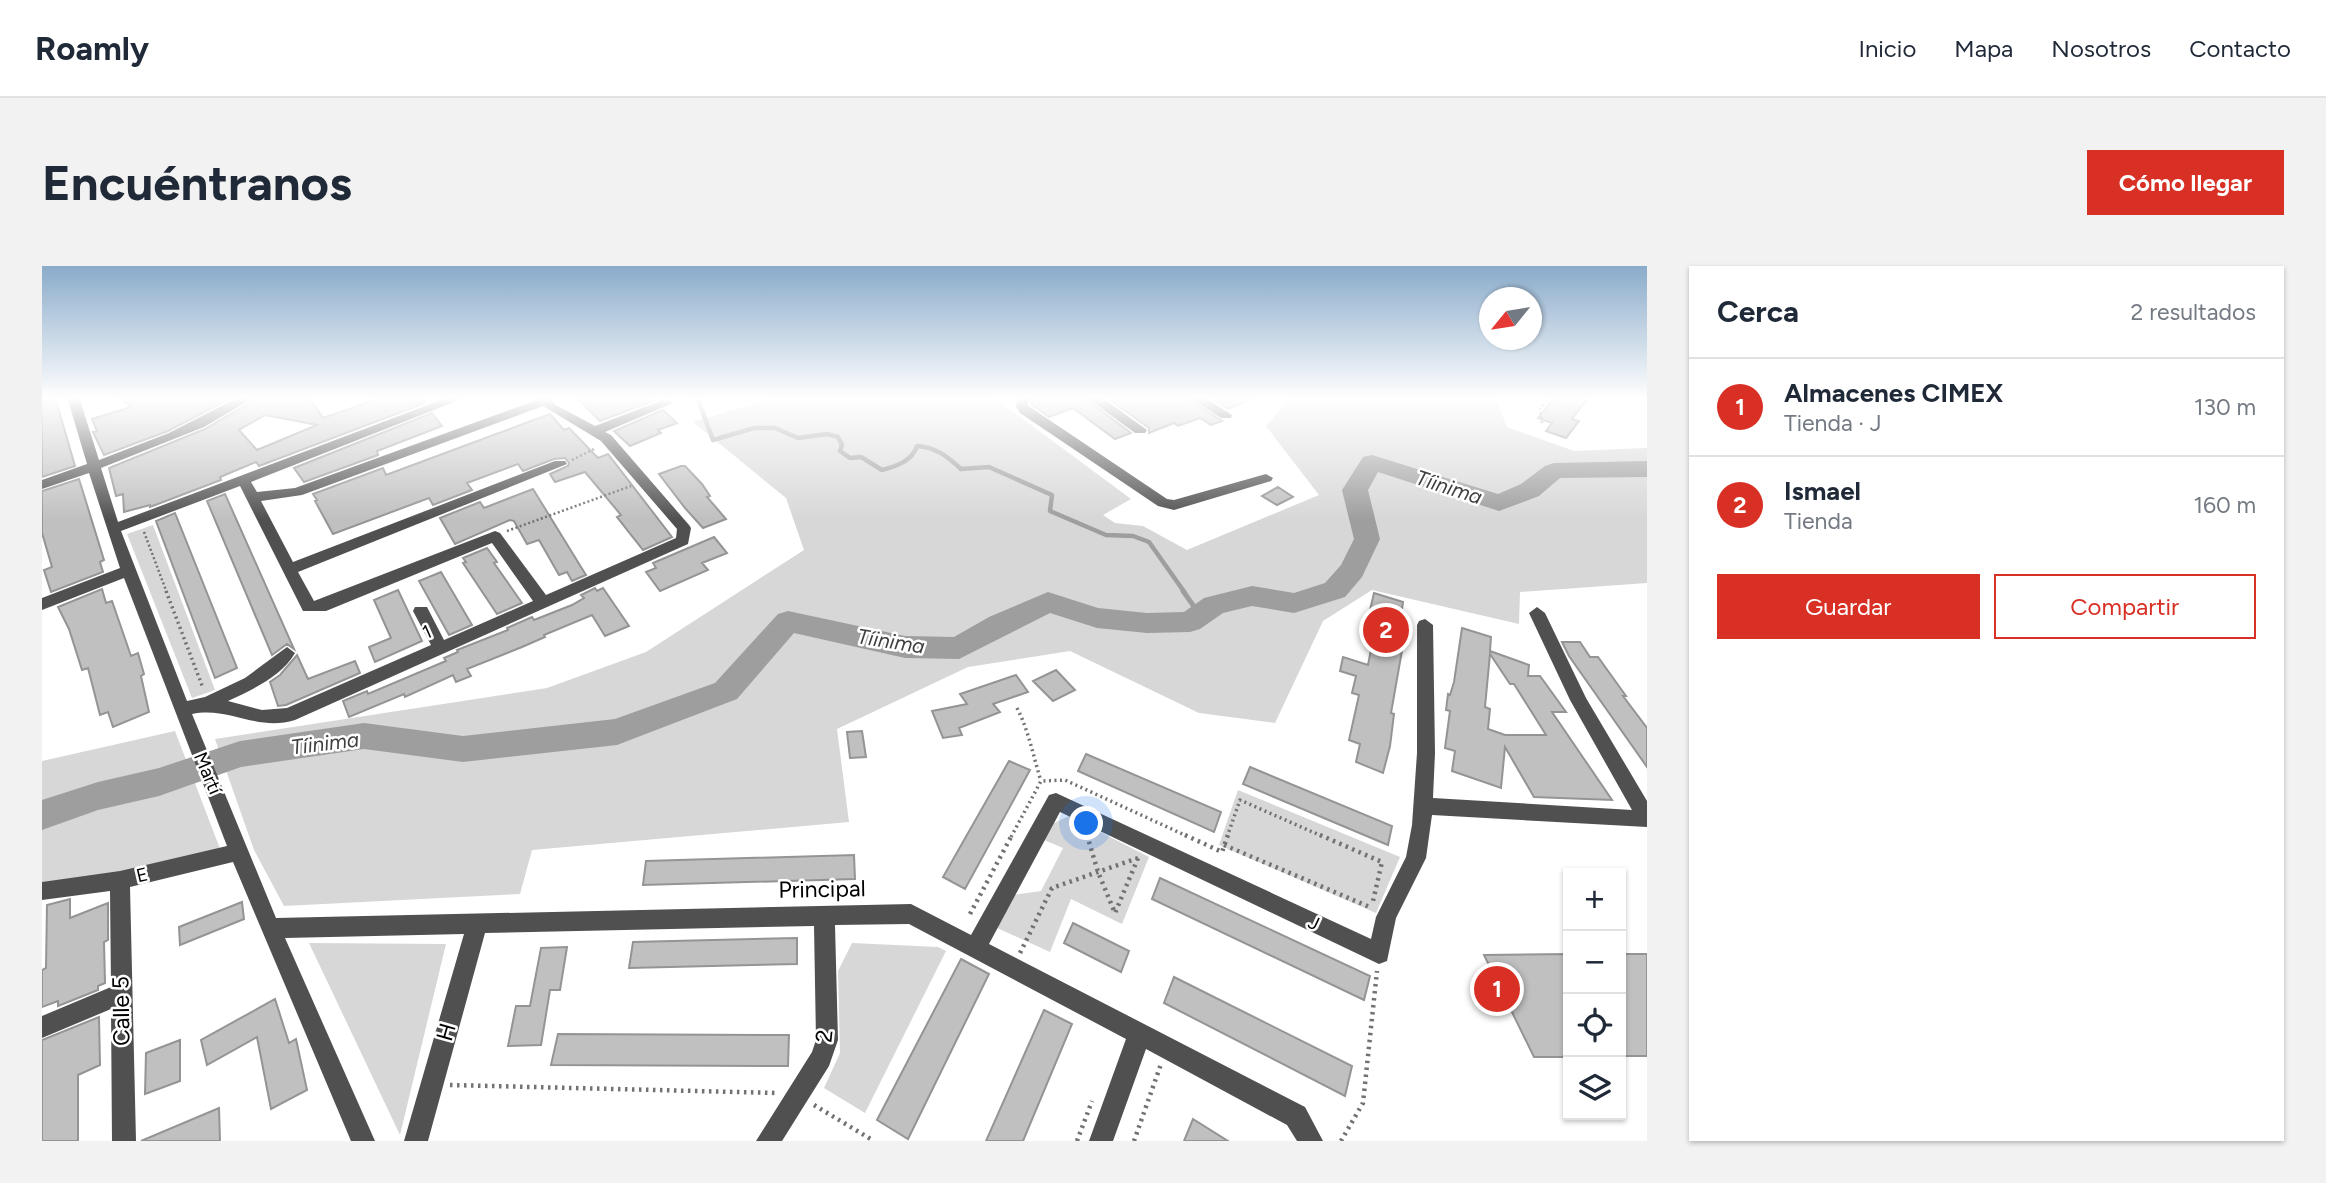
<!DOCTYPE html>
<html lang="es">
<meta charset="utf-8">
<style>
:root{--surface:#fff;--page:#f2f2f3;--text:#1f2937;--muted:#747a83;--line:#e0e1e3;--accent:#d93025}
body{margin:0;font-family:Figtree,sans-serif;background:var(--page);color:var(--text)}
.controls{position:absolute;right:21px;bottom:21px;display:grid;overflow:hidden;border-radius:0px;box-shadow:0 2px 5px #0004}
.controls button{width:63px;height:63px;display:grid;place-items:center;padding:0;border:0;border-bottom:2px solid var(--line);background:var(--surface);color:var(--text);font:35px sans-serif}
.compass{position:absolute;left:1437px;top:21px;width:63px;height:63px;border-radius:50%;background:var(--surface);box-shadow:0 2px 5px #0004;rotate:240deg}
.you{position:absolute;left:1045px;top:558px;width:24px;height:24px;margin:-18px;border:5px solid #fff;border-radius:50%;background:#1a73e8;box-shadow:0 0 0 10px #1a73e833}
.badge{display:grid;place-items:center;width:46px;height:46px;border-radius:50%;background:var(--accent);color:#fff;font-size:23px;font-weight:700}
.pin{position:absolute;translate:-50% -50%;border:4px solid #fff;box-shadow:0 2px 7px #0006}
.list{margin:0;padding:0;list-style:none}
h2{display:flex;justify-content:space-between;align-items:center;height:91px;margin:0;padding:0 28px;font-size:30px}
h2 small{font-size:23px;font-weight:400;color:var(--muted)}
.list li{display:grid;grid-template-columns:46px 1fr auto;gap:21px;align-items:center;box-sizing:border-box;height:98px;padding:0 28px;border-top:2px solid var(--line)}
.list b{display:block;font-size:26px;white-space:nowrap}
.list p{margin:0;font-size:23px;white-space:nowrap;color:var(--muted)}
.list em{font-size:23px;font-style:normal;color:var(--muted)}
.actions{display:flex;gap:14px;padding:21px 28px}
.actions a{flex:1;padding:16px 0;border:2px solid var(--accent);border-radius:0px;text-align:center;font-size:24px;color:var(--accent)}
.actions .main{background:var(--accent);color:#fff}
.icon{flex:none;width:38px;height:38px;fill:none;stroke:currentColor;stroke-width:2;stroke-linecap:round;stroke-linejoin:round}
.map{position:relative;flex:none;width:1605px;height:875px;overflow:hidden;border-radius:0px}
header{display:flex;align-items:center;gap:42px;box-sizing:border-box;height:98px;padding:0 35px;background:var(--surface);border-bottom:2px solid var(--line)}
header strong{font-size:33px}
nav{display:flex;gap:38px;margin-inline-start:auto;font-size:24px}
.intro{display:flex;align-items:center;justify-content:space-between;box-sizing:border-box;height:168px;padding:0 42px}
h1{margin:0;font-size:49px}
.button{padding:18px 32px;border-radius:0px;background:var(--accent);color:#fff;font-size:24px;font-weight:700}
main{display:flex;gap:42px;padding:0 42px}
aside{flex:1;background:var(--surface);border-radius:0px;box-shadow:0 2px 5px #0004}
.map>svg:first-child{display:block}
</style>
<header>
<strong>Roamly</strong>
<nav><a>Inicio</a><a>Mapa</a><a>Nosotros</a><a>Contacto</a></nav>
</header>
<div class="intro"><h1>Encuéntranos</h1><a class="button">Cómo llegar</a></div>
<main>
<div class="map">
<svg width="1605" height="875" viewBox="0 0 1605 875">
<rect width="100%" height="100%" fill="#fff"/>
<path fill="#d7d7d7" d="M734,131H948L969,144L1089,233L1061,249L1073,257L1101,260L1145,284L1277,229L1224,160L1247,133L1245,131H1453L1465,161L1532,185L1605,182V317L1478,326L1477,358L1330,324L1281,355L1233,457L1157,447L1028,385L926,401L795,463L807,556L490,584L478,628L242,640L212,584L173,473L505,422L604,386L762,284L744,232L651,156Z
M111,259L173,424L150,432L85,268Z
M133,465L180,588L0,624V495Z
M1196,524L1358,591L1334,647L1177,579Z
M1027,550L1107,591L1080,658L1029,633L1008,686L953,661L971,629L999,625L1021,582L1002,574L1012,557Z
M267,677L404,678L358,869Z
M810,677L896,681L904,685L823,847L782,822L798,787L796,705Z"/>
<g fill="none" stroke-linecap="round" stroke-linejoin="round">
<path stroke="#9e9e9e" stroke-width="4.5" d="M655,131L671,174L712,162H733L756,172L785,168L796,171L800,179L798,185L808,192L819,191L840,204C855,200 870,195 875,180C894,181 906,191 919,203L947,201L1010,229L1008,245L1064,269L1091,270L1107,276L1143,327"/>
<path stroke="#9e9e9e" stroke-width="5" d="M1141,325L1158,349"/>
<path fill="#9e9e9e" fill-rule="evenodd" d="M1330,189L1456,228L1479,218L1503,200L1512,197L1605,195V211L1518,212L1497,230L1457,245L1336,206L1326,224L1338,273L1320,311L1303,331L1252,347L1210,340L1181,347L1158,363L1148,366L1105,367L1055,362L1008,347L917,393L863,392L752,367L695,433L575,479L421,496L322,483L199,501L117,530L56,544L0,564V534L56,516L117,502L198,475L322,457L421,470L573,453L673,417L736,348L746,345L863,370L912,371L947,351L1006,326L1056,342L1105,347L1142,346L1162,332L1210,320L1252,327L1283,317L1299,299L1312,273L1300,224L1321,191Z"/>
</g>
<path fill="#c0c0c0" stroke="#949494" stroke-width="2" fill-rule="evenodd" d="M0,131H13L33,200L0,211Z
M76,131H191L126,165L62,189L51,166L55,165L50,153L89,141Z
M218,131H267L281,152L330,135L328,131H379L383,137L217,200L214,196L178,211L179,214L108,241V239L82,246L81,228L74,230L67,202L163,163ZM223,149L265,157L275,159L215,184L197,164Z
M534,131H606L611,135L558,155Z
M992,131H1041L1089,167L1073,173L1031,142L1007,151L989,138Z
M1064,131H1144L1180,155L1169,159L1158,152L1136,160L1132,157L1107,167V162Z
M1167,131H1213V132L1186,143Z
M1513,131H1547L1530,153L1537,155L1524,172L1504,165L1510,157L1496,152Z
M621,144L635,157L616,164L619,167L588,180L572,165Z
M390,147L400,160L335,185L336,189L262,216L252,202Z
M508,148L522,164L527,162L556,192L566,188L630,271L601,284L575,251L579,249L543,206L513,216L508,208L526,200L527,197L523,192L512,193L481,205L476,198L425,217L430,224L391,239L387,232L291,268L273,235L275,234L271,228L341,202L344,209Z
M639,200H643L660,218L668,230L665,231L684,253L661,262L643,242L617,208Z
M37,213L62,294L58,296L61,306L9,326L2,304L10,301L0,267V225Z
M1236,221L1251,231L1235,239L1220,230Z
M491,223L539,301L544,309L530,315L525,306L517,309L497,274L485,278L472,255L468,254L413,278L398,252L438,236L442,242Z
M183,228L252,383L245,378L230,389L165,235Z
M133,247L195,402L173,412L114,255Z
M672,271L685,287L660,297L666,304L618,325L604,306L614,302L611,297Z
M445,282L455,296L452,297L480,337L455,348L421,297L424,296L421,292Z
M399,306L430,359L407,369L377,315Z
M553,322L555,325L561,322L587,360L563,370L550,349L502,369L503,371L480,381L425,403L429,410L414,416L411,409L363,431L362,428L307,451L301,435L325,425L326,428L404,395L402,392L416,386L415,384L466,364L465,362L490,351L492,354L530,339L542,332L539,329Z
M60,323L64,337L70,335L89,390L96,387L102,408L99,410L107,446L71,461L66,446L58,449L46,402L40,404L27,363L16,341Z
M356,324L380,375L333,396L327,381L349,372L332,334Z
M1332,327L1361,336L1355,377L1361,379L1349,447L1352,448L1348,480L1341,507L1314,496L1318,478L1307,474L1317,429L1310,427L1314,410L1298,405L1301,391L1326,399L1332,368L1323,365Z
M1420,362L1449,371L1448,385L1487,399L1486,410H1498L1524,446H1510L1570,534L1492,531L1463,481L1459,522L1410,505L1413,485L1403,482L1408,445L1404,444L1406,428L1408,429L1412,416ZM1448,388L1468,418H1472L1504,469H1463L1446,463L1448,443L1443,441Z
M1520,376H1538L1548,391H1556L1584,430H1581L1605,462V501L1527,390Z
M255,389L266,413L313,395L318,407L244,439L236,440L228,416L238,409Z
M1014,404L1033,424L1011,435L991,415Z
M974,409L986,426L951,438L958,446L917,462L920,469L901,472L890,445L925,438L918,428Z
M820,465L824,491L808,492L805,466Z
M1044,488L1179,546L1172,566L1036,505Z
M967,495L988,504L923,623L901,611Z
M1208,501L1350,560L1346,579L1201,518Z
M812,589L813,613L601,619L604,595Z
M1118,612L1328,710L1322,734L1110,633Z
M28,633V652L66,637V674L62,676L63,717L56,720V724L16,740V735L0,741V704L4,702L5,639Z
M200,636L202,653L138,679L137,661Z
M1031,657L1087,685L1079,706L1022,677Z
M755,672V698L587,702L591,676Z
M525,681L518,724H508L499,779L466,780L474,740H488L499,682Z
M1526,688V791H1492L1442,689Z
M1579,688H1605V790H1579Z
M919,693L947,708L866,873L835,854Z
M1132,711L1310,800L1303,830L1122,737Z
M233,733L247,777L254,773L265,824L229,843L215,771L165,799L159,774Z
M1002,744L1030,758L981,875H944Z
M57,751L58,799L36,809V875H0V774Z
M516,768L747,769L746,800L509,799Z
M138,774V815L103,828L104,787Z
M177,842L178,875H99Z
M1151,853L1186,875H1142Z"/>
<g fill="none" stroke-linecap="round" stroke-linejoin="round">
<path stroke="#727272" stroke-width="2.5" stroke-dasharray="2 2.5" stroke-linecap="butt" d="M1500,157L1498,143L1508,131
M530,194L554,182
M465,265L589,220
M102,266L125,327"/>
<path stroke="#727272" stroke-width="3.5" stroke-dasharray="2 3.5" stroke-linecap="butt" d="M124,325L161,422
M975,442C987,465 991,490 999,515
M1045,568L1046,571
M969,571L999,515L1023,514L1147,571
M1185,571L1198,534L1282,571"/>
<path stroke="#727272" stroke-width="4.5" stroke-dasharray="2.5 4.5" stroke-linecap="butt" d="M1045,569L1056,606L1073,647L1096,592
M1143,569L1180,586L1186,569
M1278,569L1340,596L1331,635
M1182,579L1330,642
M928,648L970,569
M978,687L1010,622L1096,592
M408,819L736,827
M772,839L832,875
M1035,875L1050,835
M1092,875L1119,798
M1299,875L1321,837L1335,705"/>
<path fill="#505050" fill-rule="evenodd" d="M25,131H37L57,194L127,167L197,131H213L162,161L59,202L76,256L407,131H425L209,216L215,226L253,222L495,134L493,131H506L514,139L553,160L621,134L625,133L631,137L563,166L569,169L647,259L649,262L646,278L253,454C215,466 187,440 150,448L234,652L869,638L929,669L1007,529L1014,527L1329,673L1334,651L1364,591L1370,559L1375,487V359L1377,355L1383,353L1391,359L1393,487L1391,532L1590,544L1528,434L1487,347L1495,341L1503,347L1544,432L1605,535V561L1390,549L1384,592L1354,652L1345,695L1337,698L1018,546L947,678L1263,841L1281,875H1255L1245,859L1104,783L1071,875H1047L1084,773L867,658L793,659L796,774L787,800L740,875H714L770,786L774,774L772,660L443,667L386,875H362L422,668L243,672L333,875H309L191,596L88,621L94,875H70L69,743L0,772V750L69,721L68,625L0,634V616L78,605L185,580L82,312L0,344V332L78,302L47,207L0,223V214L45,198ZM501,140L559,175L635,263L634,272L504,329L458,267L453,265L272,335L256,306L525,198L523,195H513L251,296L219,235L260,229ZM198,220L261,345H284L450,277L491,335L402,374L385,341H373L371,345L389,379L245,442L220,444L186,435C211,423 239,411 253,387L245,381L203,412L163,431L145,435L79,265Z
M978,131H990L985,139L988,141L1125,233L1132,234L1224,208L1231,212L1229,215L1132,244L1116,240L978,147L973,139Z
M1044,131H1059L1105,164L1103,167H1093Z
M1147,131H1162L1190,149L1189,152H1179Z"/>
</g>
<linearGradient id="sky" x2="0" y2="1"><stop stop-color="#8aabca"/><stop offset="0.52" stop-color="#fff"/><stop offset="1" stop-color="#fff" stop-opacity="0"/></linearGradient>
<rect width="1605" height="254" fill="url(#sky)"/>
<g text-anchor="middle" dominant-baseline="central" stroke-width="5" stroke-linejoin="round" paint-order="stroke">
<g font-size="19" fill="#000" stroke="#fff">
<text transform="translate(385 366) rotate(-24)">1</text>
<text transform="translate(166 507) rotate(67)">Martí</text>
<text transform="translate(100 609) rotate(-13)">E</text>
<text transform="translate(1272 657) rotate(25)">J</text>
</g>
<g font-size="21" font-style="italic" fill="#3f3f3f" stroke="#fff">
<text transform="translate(1407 221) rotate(18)">Tíinima</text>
<text transform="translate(849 375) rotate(9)">Tíinima</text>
<text transform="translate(283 477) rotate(-7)">Tíinima</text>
</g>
<g font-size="23" fill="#000" stroke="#fff">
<text transform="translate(780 623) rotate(-1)">Principal</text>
<text transform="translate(79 745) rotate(-91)">Calle 5</text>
<text transform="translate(404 766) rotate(-74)">H</text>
<text transform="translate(782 770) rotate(-84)">2</text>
</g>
</g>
</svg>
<div class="controls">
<button>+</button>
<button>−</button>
<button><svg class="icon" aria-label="locate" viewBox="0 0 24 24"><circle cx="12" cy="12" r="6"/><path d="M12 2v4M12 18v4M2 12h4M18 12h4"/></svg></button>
<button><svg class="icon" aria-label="layers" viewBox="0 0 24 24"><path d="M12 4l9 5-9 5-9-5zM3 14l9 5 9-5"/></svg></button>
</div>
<svg class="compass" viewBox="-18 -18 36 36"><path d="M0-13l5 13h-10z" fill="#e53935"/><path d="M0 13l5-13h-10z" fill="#747a83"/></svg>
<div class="you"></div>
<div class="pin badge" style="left:1455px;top:723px">1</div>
<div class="pin badge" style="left:1344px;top:364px">2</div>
</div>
<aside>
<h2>Cerca<small>2 resultados</small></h2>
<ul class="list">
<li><span class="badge">1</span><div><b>Almacenes CIMEX</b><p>Tienda · J</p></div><em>130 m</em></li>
<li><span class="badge">2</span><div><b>Ismael</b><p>Tienda</p></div><em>160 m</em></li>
</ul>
<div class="actions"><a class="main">Guardar</a><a>Compartir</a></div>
</aside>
</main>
